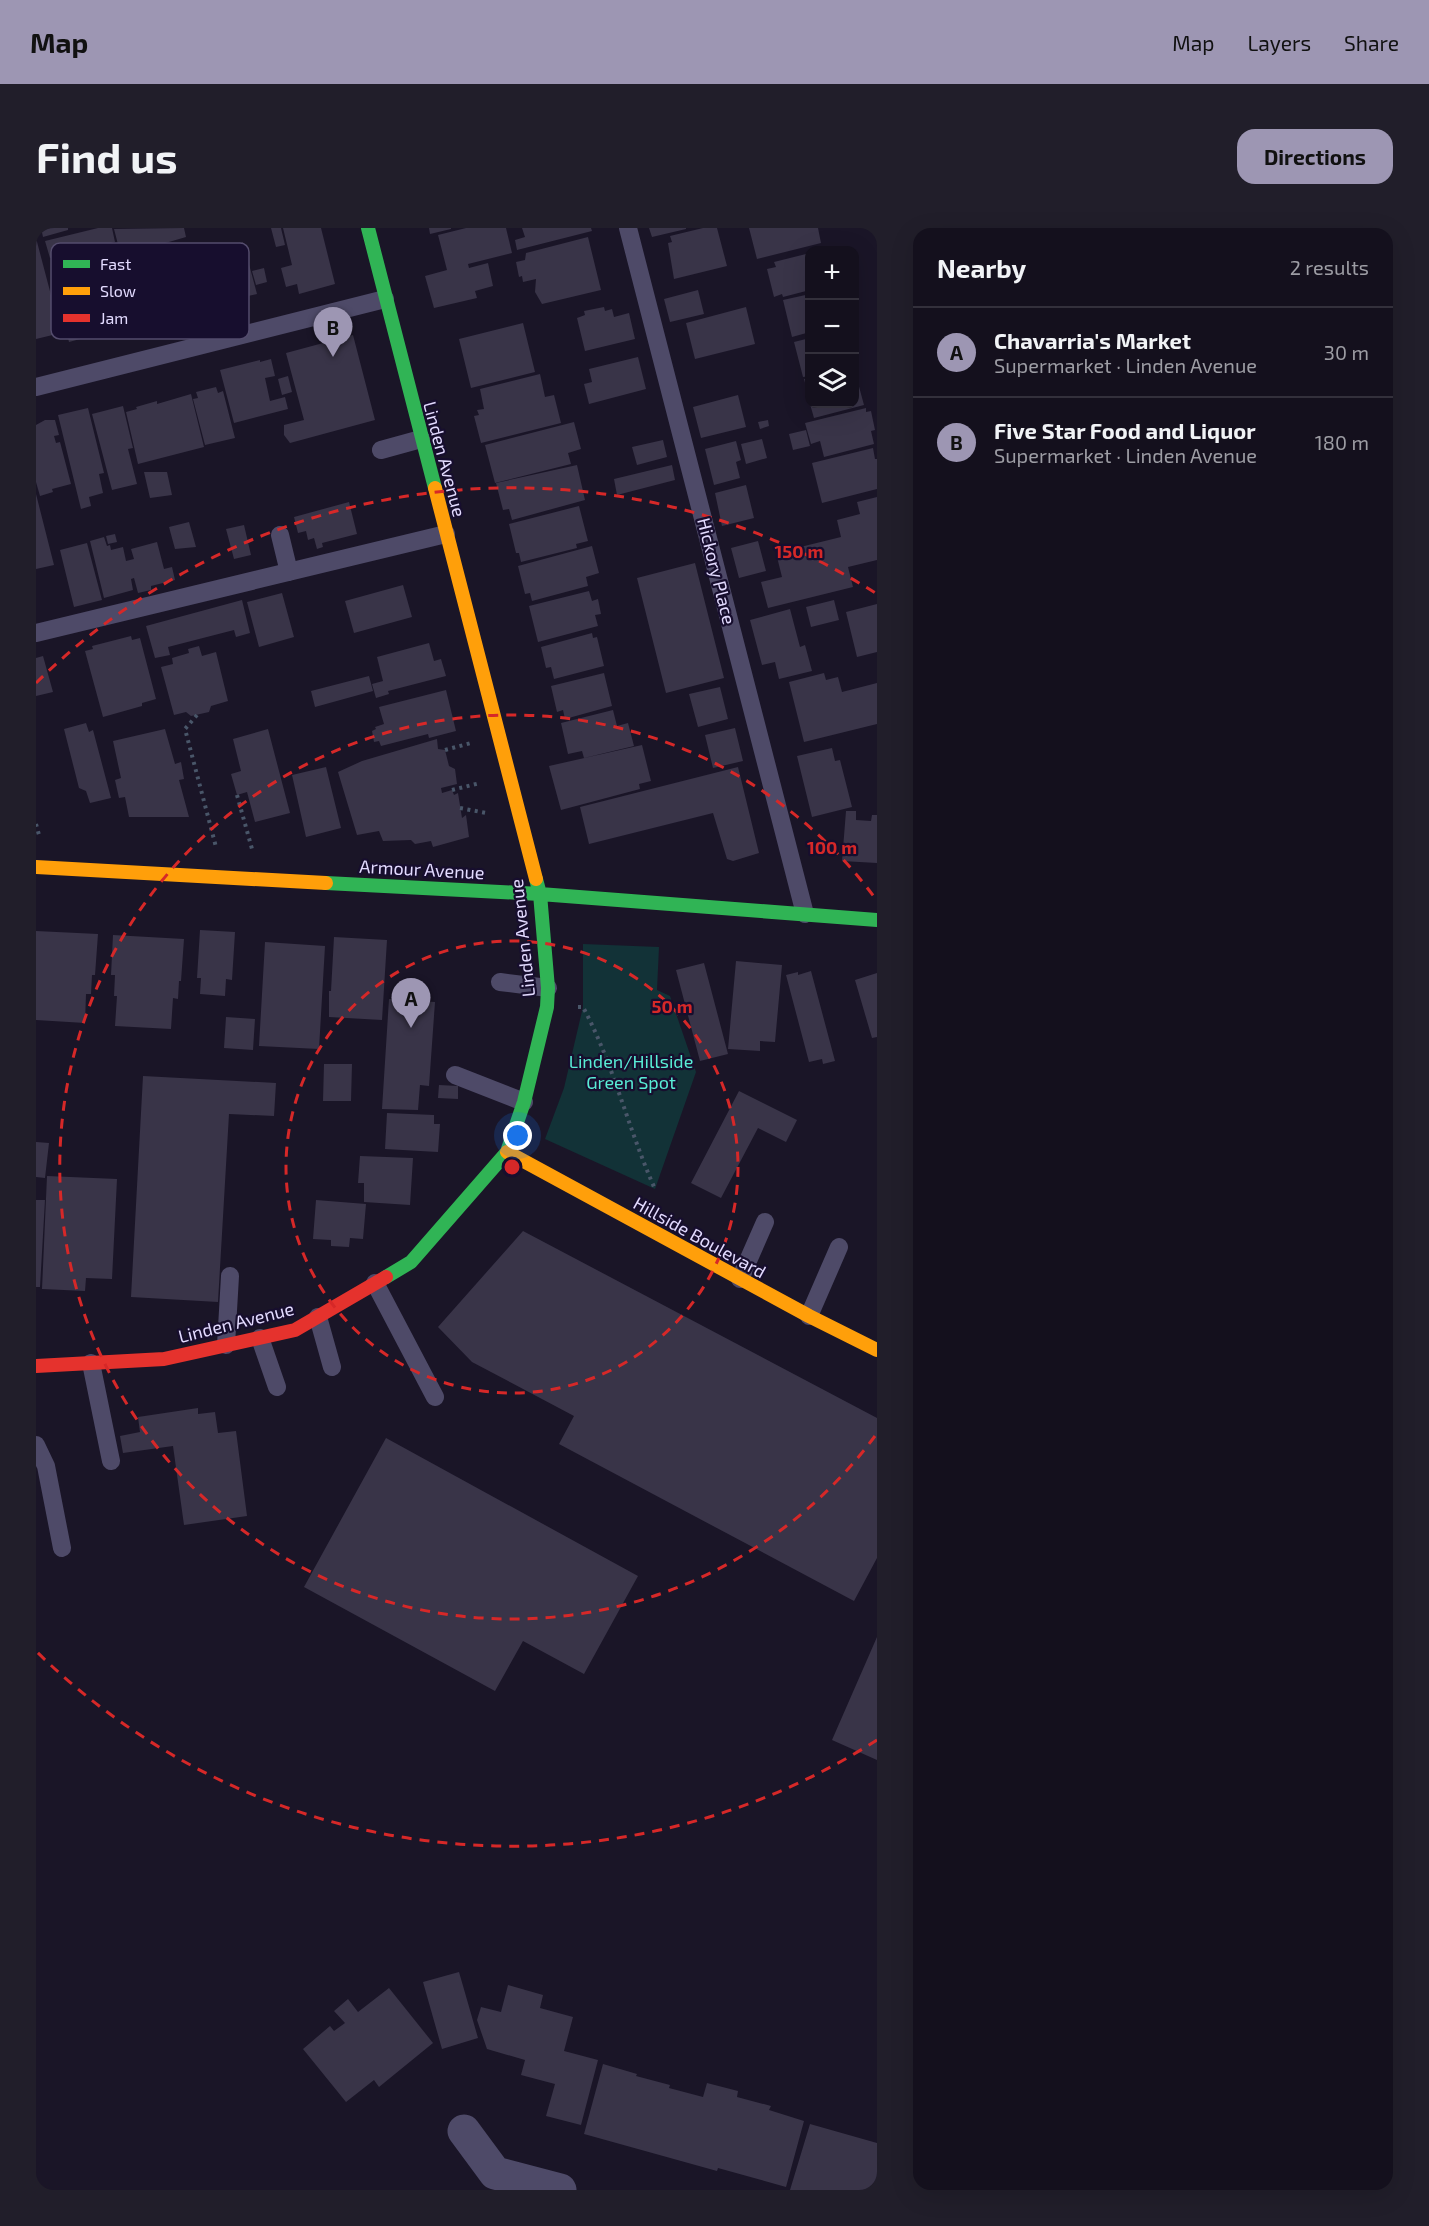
<!DOCTYPE html>
<meta charset="utf-8">
<style>
:root{--surface:#14101d;--page:#211e2a;--text:#f1f3f6;--muted:#9d9da4;--line:#33303b;--accent:#9d96b3}
body{margin:0;font-family:"Exo 2",sans-serif;background:var(--page);color:var(--text)}
.controls{position:absolute;right:18px;top:18px;display:grid;overflow:hidden;border-radius:12px;box-shadow:0 6px 24px #0002}
.controls button{width:54px;height:54px;display:grid;place-items:center;padding:0;border:0;border-bottom:2px solid var(--line);background:var(--surface);color:var(--text);font:30px sans-serif}
.you{position:absolute;left:482px;top:908px;width:21px;height:21px;margin:-15px;border:4px solid #fff;border-radius:50%;background:#1a73e8;box-shadow:0 0 0 9px #1a73e833}
.badge{display:grid;place-items:center;width:39px;height:39px;border-radius:50%;background:var(--accent);color:#111;font-size:20px;font-weight:700}
.pin{position:absolute;translate:-50% -50px;filter:drop-shadow(0 2px 3px #0008)}
.pin::after{content:'';position:absolute;top:32px;width:21px;height:18px;background:inherit;clip-path:polygon(0 0,100% 0,50% 100%)}
.list{margin:0;padding:0;list-style:none}
h2{display:flex;justify-content:space-between;align-items:center;height:78px;margin:0;padding:0 24px;font-size:26px}
h2 small{font-size:20px;font-weight:400;color:var(--muted)}
.list li{display:grid;grid-template-columns:39px 1fr auto;gap:18px;align-items:center;box-sizing:border-box;height:90px;padding:0 24px;border-top:2px solid var(--line)}
.list b{display:block;font-size:22px;white-space:nowrap}
.list p{margin:0;font-size:20px;white-space:nowrap;color:var(--muted)}
.list em{font-size:20px;font-style:normal;color:var(--muted)}
.icon{flex:none;width:33px;height:33px;fill:none;stroke:currentColor;stroke-width:2;stroke-linecap:round;stroke-linejoin:round}
.map{position:relative;flex:none;width:841px;height:1962px;overflow:hidden;border-radius:18px}
header{display:flex;align-items:center;gap:36px;box-sizing:border-box;height:84px;padding:0 30px;background:var(--accent);color:#111}
header strong{font-size:28px}
nav{display:flex;gap:33px;margin-inline-start:auto;font-size:21px}
.intro{display:flex;align-items:center;justify-content:space-between;box-sizing:border-box;height:144px;padding:0 36px}
h1{margin:0;font-size:42px}
.button{padding:15px 27px;border-radius:18px;background:var(--accent);color:#111;font-size:21px;font-weight:700}
main{display:flex;gap:36px;padding:0 36px}
aside{flex:1;background:var(--surface);border-radius:18px;box-shadow:0 6px 24px #0002}
.map>svg:first-child{display:block}
</style>
<header>
<strong>Map</strong>
<nav><a>Map</a><a>Layers</a><a>Share</a></nav>
</header>
<div class="intro"><h1>Find us</h1><a class="button">Directions</a></div>
<main>
<div class="map">
<svg width="841" height="1962" viewBox="0 0 841 1962">
<rect width="100%" height="100%" fill="#1a1527"/>
<path fill="#123237" d="M547,716L623,719L621,762L634,768L660,844L619,961L509,911L528,860L547,779Z"/>
<path fill="#393448" d="M5,0H32V2L7,9Z
M62,0H76L79,14L14,30L9,13Z
M148,0L150,9L85,28L78,1Z
M235,0H245L249,17L240,19Z
M247,0H285L299,56L263,66L261,56L250,59L245,40L256,37Z
M393,0H415V1L394,6Z
M430,0H470L476,25L432,36L433,40L452,35L457,58L439,63L441,70L398,80L389,48L411,42L402,7Z
M486,0H555L556,3L481,22L479,12L489,9Z
M613,0H650V1L616,9Z
M667,0H681L691,38L638,51L632,15L636,14L634,8Z
M713,0H782L785,15L721,31Z
M552,9L565,62L506,76L499,64L500,51L487,54L486,48L483,49L480,34L489,32L490,25Z
M0,10L25,105L0,111Z
M207,14L221,66L212,68L213,72L188,78L176,30L181,29L179,21Z
M774,25V62L747,69L746,66L738,69L731,41L740,39L738,34Z
M228,40L231,54L220,57L216,43Z
M42,48L45,59L49,57L53,73L51,74L59,107L33,114L18,54Z
M662,62L668,86L634,94L628,71Z
M774,66V104L756,109L747,72Z
M568,79L569,83L576,81L578,89L593,85L599,111L549,123L541,90L549,87L548,83Z
M710,79L719,116L659,131L650,95Z
M487,95L499,144L435,160L423,111Z
M317,107L339,192L254,215L248,207V197L268,192L250,125Z
M774,110V148L767,149L758,114Z
M602,129L610,161L553,176L548,156L556,154L553,141Z
M235,131L239,148L229,150L234,173L249,169L252,181L198,195L184,142L224,132V134Z
M818,140L828,177L778,190L774,176H818Z
M504,146L509,169L518,167L525,195L445,215L438,188L443,187L441,182L448,181L444,161Z
M252,148L256,164L246,167L242,151Z
M774,150V170H773L768,151Z
M180,159L182,165L187,163L199,210L169,217L157,171L162,170L160,164Z
M155,166L168,219L102,236L90,184L101,181L100,179L121,173V176Z
M702,167L710,199L665,210L657,179Z
M87,178L97,220L92,221L101,256L76,262L56,186Z
M52,180L68,245L63,246L67,265L53,269L55,278L45,281L22,187Z
M830,180V184L835,183L839,202L835,203L838,216L788,229L784,213L775,216L769,195Z
M9,192H19L23,207L18,208L20,215L24,214L35,256L16,261L17,264L4,268L0,254V197Z
M732,192L733,198L724,201L722,194Z
M538,194L545,221L532,225L535,236L459,255L449,217Z
M770,202L774,218L757,222L753,206Z
M726,211L731,230L710,236L705,216Z
M627,212L631,229L601,237L596,219Z
M700,213L705,232L700,234L704,250L678,257L669,221Z
M837,220L839,231H841V261L786,275L776,235Z
M541,237L549,272L476,292L473,281L467,282L460,255Z
M636,237L639,252L581,267L578,251Z
M108,244H131L136,267L114,270Z
M710,257L718,290L686,298L679,265Z
M0,266L18,337L0,341Z
M841,269V332L812,339L817,359L732,380L725,354L746,349L740,325L805,309L801,292L824,286L821,274Z
M313,274L321,306L286,315L287,319L281,321L278,310L272,312L270,303L262,305L258,289Z
M543,278L552,313L540,316L541,320L485,334L483,325H480L473,296Z
M153,294L160,319L139,321L133,299Z
M208,297L215,327L198,331L190,301Z
M79,306L81,314L72,316L70,308Z
M68,309L71,318L74,317L75,322L87,319L90,333L98,331L95,321L121,314L128,341L136,339L139,352L115,358V362L102,365L98,350L95,351L97,362L68,370L54,313Z
M722,313L730,343L703,350L695,320Z
M51,315L66,372L38,379L24,322Z
M556,318L563,345L550,349L552,358L496,373L494,365L489,366L482,338Z
M659,335L688,450L630,465L601,350Z
M367,357L376,389L318,405L309,373Z
M553,363L556,373L562,371L565,386L559,387L562,398L502,414L493,378Z
M246,365L258,409L223,419L211,374Z
M206,372L214,405L200,409L198,402L132,419L134,427L119,430L110,398Z
M798,372L803,392L775,399L770,379Z
M841,376V424L821,429L810,384Z
M754,381L764,419L769,417L776,443L743,451L739,434L726,437L714,392Z
M556,405L557,410L561,409L568,438L518,451L515,439L510,440L505,419Z
M95,408L96,412L104,410L120,471L106,475V478L67,489L49,423L57,421L56,418Z
M393,415L398,433L405,431L410,448L352,463L353,466L340,470L336,456L347,453L341,429Z
M163,418L166,428L180,424L192,473L175,478L173,484L155,488L150,484L138,487L125,439L137,436L136,430L153,425L152,421Z
M7,428L17,464L0,468V430Z
M568,445L576,478L529,491L527,482L521,484L515,458Z
M788,445L790,452L802,449L806,464L841,455V496L768,514L753,454Z
M333,448L337,463L279,479L275,463Z
M684,459L692,491L662,499L653,466Z
M410,462L420,503L393,510L392,506L345,518L343,513L338,514L336,503L340,501L339,499L348,496L343,479Z
M577,482L581,498L592,495L598,518L548,530L546,523L532,526L525,495Z
M50,495L53,504L57,502L75,570L54,575L50,563L43,560L28,501Z
M699,500L707,533L677,540L669,507Z
M129,501L139,536L145,534L148,551L143,552L153,589H93L89,569L83,570L79,552L85,550L77,513Z
M232,501L254,585L219,594L211,564L201,567L195,546L205,543L197,511Z
M401,511L402,521L409,522L413,538L419,541L421,556L405,560L406,565L416,562L418,567L422,565L426,590L430,587L433,609L397,619L395,613L379,616L375,612L347,613L343,603L321,607L302,544L326,533Z
M606,517L615,553L603,556L604,561L525,582L513,538Z
M796,520L799,533L804,532L816,579L776,589L761,528Z
M290,539L305,600L270,609L256,547Z
M702,539L723,625L697,633L691,631L677,585L553,616L544,579Z
M810,583H820V592L835,593L836,587H841V635L806,633Z
M164,702L199,704L196,752L190,751L189,768L164,766L165,750H161Z
M0,703L62,706L59,747H56L55,766H50L49,795L0,792Z
M77,707L148,711L145,753H143L142,771L137,770L135,801L79,798L81,768H78L79,747H75Z
M298,709L351,712L346,792L293,789V763H295Z
M229,714L289,718L283,821L223,818Z
M700,733L746,737L739,814L724,813V823L692,821Z
M668,735L692,826L664,833L640,742Z
M775,743L799,833L787,836L786,831L773,834L750,747L762,744V747Z
M841,745V809L836,810L819,752Z
M353,771L399,774L393,858L384,857L382,882L346,881Z
M190,789L219,791L217,822L188,820Z
M288,836H316L315,873H287Z
M107,848L240,855L238,888L193,886L182,1074L95,1069Z
M403,857L422,858V871L402,870Z
M703,863L761,892L750,914L722,900L685,970L655,955Z
M351,885L398,887V896H404L402,924L349,921Z
M0,914L13,915L9,950L0,949Z
M324,928L377,930L374,977L328,974V955H322Z
M11,948L81,951L76,1051L50,1050L49,1063L6,1061Z
M0,972H9L4,1059H0Z
M280,972L330,976L327,1011L314,1010L313,1019L295,1018V1012L277,1011Z
M487,1003L841,1190V1330L818,1373L523,1216L538,1188L436,1134L402,1099Z
M162,1180V1186L179,1184L182,1205L200,1203L211,1288L148,1297L137,1218L87,1225L84,1208L104,1204L102,1189Z
M350,1210L602,1348L548,1446L487,1413L459,1463L268,1359Z
M841,1409V1532L796,1512Z
M423,1744L442,1810L406,1821L387,1754Z
M472,1757L507,1767L504,1780L537,1789L528,1823L562,1832L545,1897L510,1888L519,1856L485,1847L489,1832L451,1821L441,1792L445,1779L465,1784Z
M353,1760L397,1815L343,1859L338,1852L310,1874L267,1821L294,1798L298,1803L309,1795L298,1783L312,1771L322,1784Z
M567,1836L601,1846L600,1848L634,1857L633,1860L667,1869L671,1855L702,1863L701,1869L735,1878L733,1882L768,1893L750,1959L682,1940L681,1943L548,1906Z
M774,1896L841,1915V1962H754Z"/>
<g fill="none" stroke-linecap="round" stroke-linejoin="round">
<path stroke="#495669" stroke-width="4" stroke-dasharray="3 4.5" stroke-linecap="butt" d="M161,487L149,501L180,619
M409,522L435,515
M416,562L444,555
M201,567L216,621
M424,580L450,585
M0,596L3,607
M542,779H547C578,837 592,901 619,961"/>
<path stroke="#4e4a68" stroke-width="18" d="M592,0L769,686
M0,159L349,71
M345,222L385,211
M244,307L253,344
M0,405L410,306
M464,754L512,760
M419,847L488,874
M704,1051L729,994
M339,1055L399,1169
M773,1088L803,1019
M282,1089L296,1139
M224,1110L241,1159
M190,1117L194,1048
M55,1135L75,1233
M0,1217L10,1238L26,1320"/>
<path stroke="#4e4a68" stroke-width="33" d="M428,1903L459,1945L524,1962"/>
<path stroke="#30b455" stroke-width="14" d="M332,0L399,260
M290,655L504,666L841,692
M350,1049L375,1034L471,924L488,874L511,779L512,760L504,666L500,651"/>
<path stroke="#ff9f0a" stroke-width="14" d="M399,260L500,651
M0,639L290,655
M471,924L773,1088L841,1122"/>
<path stroke="#e5322d" stroke-width="14" d="M0,1138L128,1131L259,1102L350,1049"/>
</g>
<g fill="none" stroke="#d62828" stroke-width="3" stroke-dasharray="10 8">
<circle cx="476" cy="939" r="226"/>
<path d="M839 1208A452 452 0 1 1 839 670"/>
<path d="M841 1512A679 679 0 0 1 0 1423M0 455A679 679 0 0 1 841 366"/>
</g>
<g text-anchor="middle" dominant-baseline="central" stroke-width="4.5" stroke-linejoin="round" paint-order="stroke">
<g font-size="18" fill="#e3dbff" stroke="#170e2e">
<text transform="translate(409 231) rotate(75)">Linden Avenue</text>
<text transform="translate(681 343) rotate(76)">Hickory Place</text>
<text transform="translate(386 641) rotate(3)">Armour Avenue</text>
<text transform="translate(486 710) rotate(-96)">Linden Avenue</text>
<text transform="translate(664 1009) rotate(29)">Hillside Boulevard</text>
<text transform="translate(200 1094) rotate(-14)">Linden Avenue</text>
</g>
<g font-size="18" fill="#59edd6" stroke="#170e2e">
<text x="595" y="833">Linden/Hillside<tspan x="595" dy="21">Green Spot</tspan></text>
</g>
</g>
<rect x="15" y="15" width="198" height="96" rx="9" fill="#170e2e" stroke="#544c6d" stroke-width="1.5"/>
<rect x="27" y="32" width="27" height="8" fill="#30b455"/>
<rect x="27" y="59" width="27" height="8" fill="#ff9f0a"/>
<rect x="27" y="86" width="27" height="8" fill="#e5322d"/>
<g font-size="16" fill="#e3dbff">
<text x="64" y="42">Fast</text>
<text x="64" y="69">Slow</text>
<text x="64" y="96">Jam</text>
</g>
<circle cx="476" cy="939" r="9" fill="#d62828" stroke="#170e2e" stroke-width="3"/>
<g font-size="18" text-anchor="middle" font-weight="bold" fill="#d62828" stroke="#170e2e" stroke-width="4.5" stroke-linejoin="round" paint-order="stroke">
<text x="763" y="330">150 m</text>
<text x="796" y="626">100 m</text>
<text x="636" y="785">50 m</text>
</g>
</svg>
<div class="controls">
<button>+</button>
<button>−</button>
<button><svg class="icon" aria-label="layers" viewBox="0 0 24 24"><path d="M12 4l9 5-9 5-9-5zM3 14l9 5 9-5"/></svg></button>
</div>
<div class="you"></div>
<div class="pin badge" style="left:375px;top:800px">A</div>
<div class="pin badge" style="left:297px;top:129px">B</div>
</div>
<aside>
<h2>Nearby<small>2 results</small></h2>
<ul class="list">
<li><span class="badge">A</span><div><b>Chavarria's Market</b><p>Supermarket · Linden Avenue</p></div><em>30 m</em></li>
<li><span class="badge">B</span><div><b>Five Star Food and Liquor</b><p>Supermarket · Linden Avenue</p></div><em>180 m</em></li>
</ul>
</aside>
</main>
